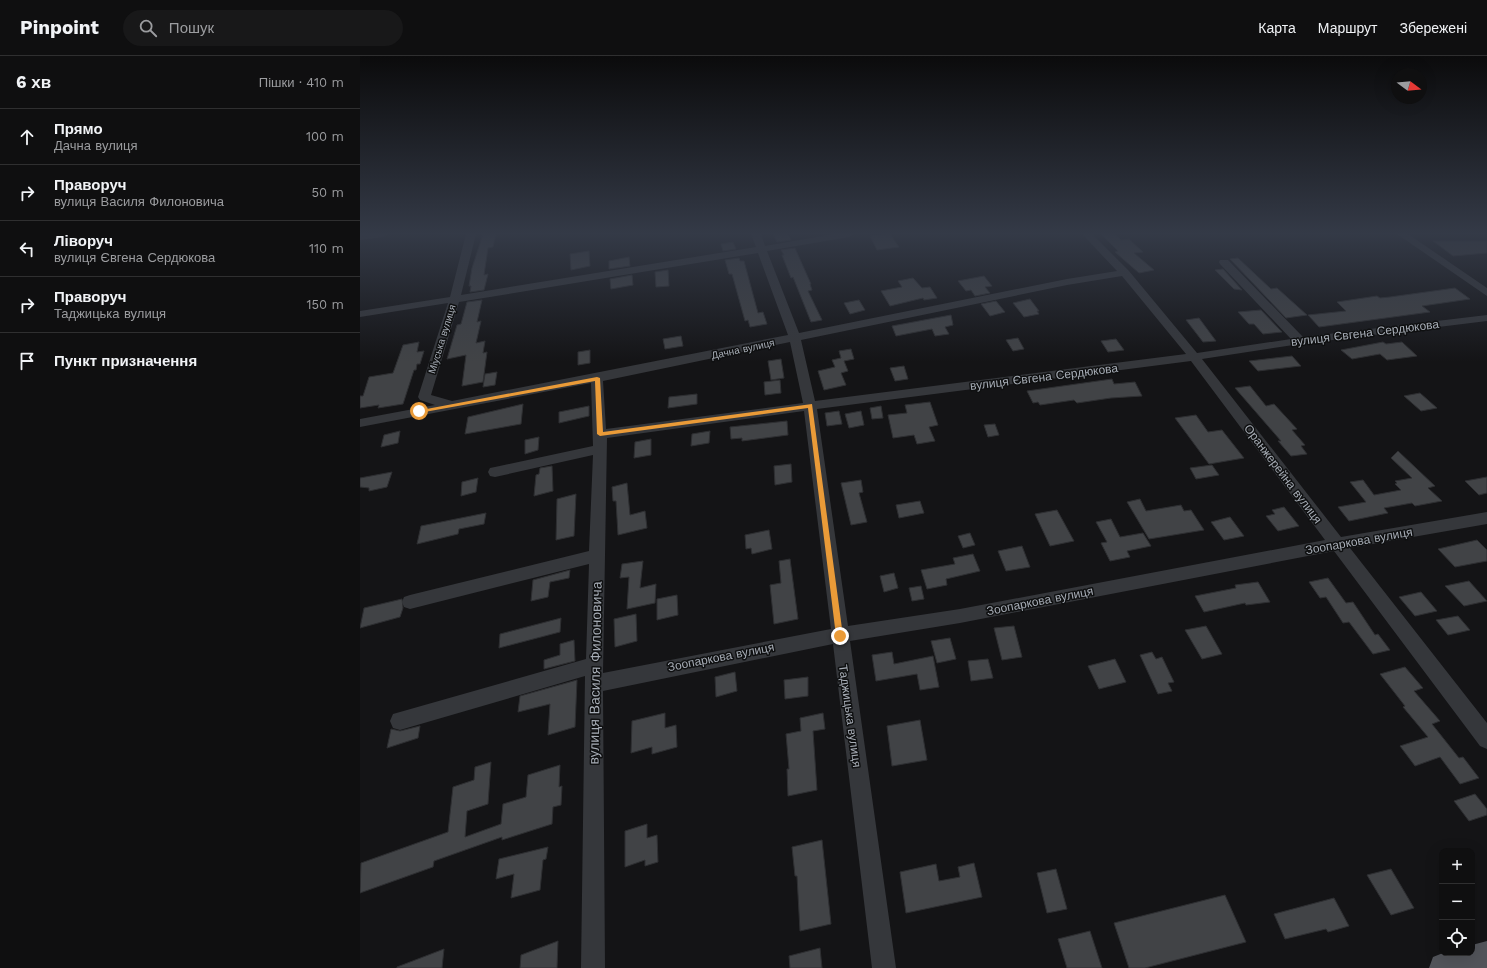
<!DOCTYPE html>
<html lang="uk">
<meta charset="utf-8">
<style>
:root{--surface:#0f0f10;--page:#181819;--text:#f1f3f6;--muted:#9b9c9f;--line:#2f2f30}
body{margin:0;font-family:"Work Sans",sans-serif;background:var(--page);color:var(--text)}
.controls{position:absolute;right:12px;bottom:12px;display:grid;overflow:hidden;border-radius:8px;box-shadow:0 4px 16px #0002}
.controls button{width:36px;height:36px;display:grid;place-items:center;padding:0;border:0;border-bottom:1px solid var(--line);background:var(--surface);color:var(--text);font:20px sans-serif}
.compass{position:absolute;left:1031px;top:12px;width:36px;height:36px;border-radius:50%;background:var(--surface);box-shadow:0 4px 16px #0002;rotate:106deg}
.stop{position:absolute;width:12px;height:12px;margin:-9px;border:3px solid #ea9b38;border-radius:50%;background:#fff}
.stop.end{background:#ea9b38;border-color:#fff;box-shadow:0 1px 4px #0008}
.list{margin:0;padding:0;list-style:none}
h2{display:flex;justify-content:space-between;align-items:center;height:52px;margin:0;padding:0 16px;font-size:17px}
h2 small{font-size:13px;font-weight:400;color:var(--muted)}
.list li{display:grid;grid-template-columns:26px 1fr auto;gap:12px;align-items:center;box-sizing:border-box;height:56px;padding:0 16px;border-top:1px solid var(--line)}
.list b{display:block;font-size:15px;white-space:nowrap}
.list p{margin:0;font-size:13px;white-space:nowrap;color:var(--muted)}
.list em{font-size:13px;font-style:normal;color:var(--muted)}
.icon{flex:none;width:22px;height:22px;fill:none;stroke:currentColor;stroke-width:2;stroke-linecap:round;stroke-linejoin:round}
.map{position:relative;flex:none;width:1127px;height:912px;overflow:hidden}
header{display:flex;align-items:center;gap:24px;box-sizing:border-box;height:56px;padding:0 20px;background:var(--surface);border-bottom:1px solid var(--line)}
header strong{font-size:19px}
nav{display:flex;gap:22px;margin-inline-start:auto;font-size:14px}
.search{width:280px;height:36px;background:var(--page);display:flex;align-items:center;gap:10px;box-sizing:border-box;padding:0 14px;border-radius:22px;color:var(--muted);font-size:15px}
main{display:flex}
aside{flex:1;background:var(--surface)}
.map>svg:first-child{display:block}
</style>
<header>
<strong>Pinpoint</strong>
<div class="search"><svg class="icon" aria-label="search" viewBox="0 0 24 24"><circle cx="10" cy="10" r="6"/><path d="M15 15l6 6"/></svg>Пошук</div>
<nav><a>Карта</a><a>Маршрут</a><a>Збережені</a></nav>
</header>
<main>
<aside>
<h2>6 хв<small>Пішки · 410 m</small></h2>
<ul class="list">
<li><svg class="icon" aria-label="ahead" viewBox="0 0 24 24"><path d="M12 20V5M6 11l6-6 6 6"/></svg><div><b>Прямо</b><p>Дачна вулиця</p></div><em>100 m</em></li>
<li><svg class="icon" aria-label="right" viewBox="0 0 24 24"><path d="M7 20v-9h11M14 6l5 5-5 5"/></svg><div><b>Праворуч</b><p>вулиця Василя Филоновича</p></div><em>50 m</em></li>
<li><svg class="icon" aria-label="left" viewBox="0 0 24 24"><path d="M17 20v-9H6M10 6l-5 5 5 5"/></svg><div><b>Ліворуч</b><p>вулиця Євгена Сердюкова</p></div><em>110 m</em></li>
<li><svg class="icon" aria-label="right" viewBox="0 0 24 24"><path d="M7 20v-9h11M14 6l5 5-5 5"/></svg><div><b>Праворуч</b><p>Таджицька вулиця</p></div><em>150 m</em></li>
<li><svg class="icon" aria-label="arrive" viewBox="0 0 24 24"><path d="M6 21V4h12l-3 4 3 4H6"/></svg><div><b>Пункт призначення</b></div></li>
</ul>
</aside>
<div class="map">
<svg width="1127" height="912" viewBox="0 0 1127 912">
<rect width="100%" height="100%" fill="#141416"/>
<path fill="#414346" stroke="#2e2f32" d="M123,178H136L133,191L128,192L124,219L128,218L124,234L110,236L111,230H109L112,212Z
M413,178H428L431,184L417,186Z
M530,178L539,191L517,194L510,180Z
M741,178H755L761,184L769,183L783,196L774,197L794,214L779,217L755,196L758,195Z
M1073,185H1127V197L1093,200Z
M373,186L376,193L363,195L361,188Z
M435,192L451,228H450L452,234L448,235L462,264L451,266L433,221L431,222L422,199H424L421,194Z
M229,195L230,210L211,214L210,198Z
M269,201L270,210L249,213V205Z
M379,202L380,205H384L398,257L403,256L407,268L390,271L388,264L385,265L372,218H369L365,204Z
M878,202L911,233L917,232L947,259L926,262L870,203Z
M863,213L882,234L874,233L855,214Z
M308,214L309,230L296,231L295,216Z
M272,219L273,229L251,233L250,223Z
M624,220L632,230L625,231L630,237L615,240L611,234L606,235L598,225Z
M553,222L562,232L570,231L577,242L564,244L563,242L530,250L521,235L542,231L538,225Z
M1095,232L1110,243L1062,250L1070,256L959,271L948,259L986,255L977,246L1017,240L1020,242L1030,241Z
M670,243L679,255H677L679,258L664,261L653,247Z
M122,244L117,266L121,265L116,287L125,285L123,297L127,296L123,326L102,330L106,299L87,303L97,269L101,268L107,246Z
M499,244L505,254L490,258L484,247Z
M636,245L645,256L630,260L621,248Z
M901,254L922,276L903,278L894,268H889L878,256Z
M591,259L593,269L585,271L589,278L575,280L572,273L536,280L532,270Z
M839,262L856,285L843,286L826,264Z
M321,280L323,290L305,293L303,283Z
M658,282L664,293L653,295L646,284Z
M756,283L764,294L748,296L741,285Z
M59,286L57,296L64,295L60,308H57L56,314H54L43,348L18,352L19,349L0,352V340H3L9,321L33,317L43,289Z
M1023,286L1026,288L1042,286L1057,300L1027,304L1020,298L992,303L981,294Z
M491,293L494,303L484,305L488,315L481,317L486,329L464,334L458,315L475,311L472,304L481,302L479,295Z
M230,294V307L218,309V296Z
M932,300L941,310L898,315L889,305Z
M421,303L424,322L411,324L408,305Z
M544,310L548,323L535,325L530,312Z
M137,316L135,329L123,331L125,318Z
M752,323L754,328L775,326L782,340L751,342L717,347L714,344L680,349L678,346L673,347L667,335Z
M420,324L421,337L405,339L404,326Z
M890,330L906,350L914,348L937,373L932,374L945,389L941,390L947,398L931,400L918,385H921L875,332Z
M1060,337L1077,352L1061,355L1044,340Z
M337,338V348L308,352L309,341Z
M570,346L578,369L569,371L575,385L557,388L554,379L533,382L528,359L547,357L545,349Z
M163,348L161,368L105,378L108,361Z
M229,350V360L199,367V356Z
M521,350L523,362L512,363L510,352Z
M479,355L482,368L467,370L465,357Z
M501,355L504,369L489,372L485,358Z
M836,359L848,376L862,374L884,402L849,408L815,362Z
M427,365L428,379L382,385V382L371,383L370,371Z
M635,368L639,379L628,381L624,369Z
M40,375L38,387L21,391L24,379Z
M350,375L349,387L331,390L332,378Z
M179,381L178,394L165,398V384Z
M291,383V399L274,402L275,386Z
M1038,395L1075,430L1068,432L1082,445L1055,450L1052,447L1024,452L1028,457L989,465L978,451L1006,446L990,426L1003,424L1014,439L1041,434L1035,428L1037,427L1035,425L1052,422L1031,402Z
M431,408L432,426L415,429L414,410Z
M852,409L859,419L836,423L830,412Z
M192,410L193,435L174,440L176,419L179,418L180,412Z
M32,416L27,431L9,435V432L0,431V422Z
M1127,421V437L1119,439L1105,425Z
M118,422L116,436L101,440L102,426Z
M501,424L503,436L499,437L507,466L491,469L481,427Z
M267,427L270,459L285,455L287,472L258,479L256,445H253L252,431Z
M216,438L214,480L196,484L197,443Z
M780,443L786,455L821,449L824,455L831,454L844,474L789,483L767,446Z
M560,445L564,457L539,462L536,449Z
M924,451L939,470L918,475L906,460L915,458L912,454Z
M697,454L714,485L690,490L675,458Z
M126,457L124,468L99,473L98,478L57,488L61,470Z
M870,461L884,480L864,484L851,466Z
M751,463L760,481L783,477L791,490L767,495L770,501L750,505L741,487L747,486L736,466Z
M409,474L412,493L392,498L391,492L386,493L385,479Z
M610,477L615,489L603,492L598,480Z
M1117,484L1127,494V505L1095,511L1078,493Z
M662,490L670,511L646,515L638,495Z
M613,498L620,515L586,523L587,529L567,533L561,514L595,508L593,502Z
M430,503L438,563L414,568L410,529L421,527L419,505Z
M283,505L280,532L296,528L295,547L267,553L269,521L260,522L262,508Z
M210,514L209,522L190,526L188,541L171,545L173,524Z
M534,517L538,532L524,536L520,520Z
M968,522L986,547L993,546L1015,579L1018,578L1030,594L1013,598L989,566L983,567L966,541L960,542L949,526Z
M1109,525L1127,545L1104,550L1085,530Z
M898,526L910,546L886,549L885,547L844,556L835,540L876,532L875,529Z
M561,530L564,543L552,545L549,532Z
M1061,536L1077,555L1055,560L1039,541Z
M317,539L318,559L297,564V543Z
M42,543L43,552L40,561L0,572L4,552Z
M276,558L277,585L255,591L254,563Z
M1098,560L1110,574L1088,579L1076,564Z
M201,562L200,576L139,592L140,578Z
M654,570L662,601L642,604L634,572Z
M846,570L862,598L842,603L825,574Z
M590,582L596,603L577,607L571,585Z
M214,584L215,605L184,613V604L200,599V588Z
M532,596L534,608L573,600L579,631L560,634L557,618L516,625L512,599Z
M792,596L796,603L802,601L814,626L808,627L812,635L798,638L780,599Z
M628,603L633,622L611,625L608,605Z
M755,603L766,626L739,633L728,610Z
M1045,611L1063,632L1054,635L1080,665L1072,668L1099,702L1103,701L1119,722L1100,728L1080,701L1055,710L1040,690L1068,681L1043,651L1045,650L1020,618Z
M375,616L377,635L356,641L355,621Z
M448,621V640L425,643L424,624Z
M217,624L215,671L188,679L190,648L158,656L160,640Z
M305,657V672L316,669L317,691L292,698V691L271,697L272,665Z
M463,657L465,673L453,675L457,734L428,740L427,713H429L426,678L441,675L440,662Z
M560,664L567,704L532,710L527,670Z
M60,670L58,682L27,692L31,673L40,675Z
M131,706L128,748L107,755L105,781L141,768L143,748L166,741L168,719L200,709L199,731L202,730L201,749L193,751L192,768L142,784V781L74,805L73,811L0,837L1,807L88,776L93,731L114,724L115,711Z
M1115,738L1127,753V759L1109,765L1094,745Z
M287,768V782L297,779L298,806L285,810V804L265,811V775Z
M462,784L471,868L440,875L437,820H435L432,791Z
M188,791L186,803L183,804L180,834L151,842L154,818L136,823L139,803Z
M614,807L622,841L546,857L540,816L576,808L579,825L600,821L598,811Z
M696,813L707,853L687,857L677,817Z
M1031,813L1054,852L1031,859L1007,819Z
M865,839L886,886L785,912H769L754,867Z
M974,842L989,870L968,876L966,873L925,883L914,858Z
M730,875L742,912H707L698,883Z
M198,885L197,912H160L161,899Z
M460,892L462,912H430L429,900Z
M84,893L82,912H37V911Z"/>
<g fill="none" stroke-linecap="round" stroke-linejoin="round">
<path fill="#35373b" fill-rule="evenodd" d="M0,178H28L23,181L0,184Z
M106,178H116L101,239L396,191L391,178H401L405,190L474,178H494L489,181L407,195L439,277L707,223L757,215L722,178H732L769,215L837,297L931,283L860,208L859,206L860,204H868L943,281L1127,259V265L940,288L842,303L981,481L1127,456V468L990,492L1127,667V693L1120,690L974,495L600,567L490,585L536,912H512L473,588L243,635L245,912H221L225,620L40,674L33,672L30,665L33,658L40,656L226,603L229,508L50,553L44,551L42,546L44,541L50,539L229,495L233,399L135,421L130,420L128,416L130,412L135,411L233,390L231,327L0,371V363L75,349L60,344L58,341L88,247L0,261V255L90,241ZM398,197L428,279L92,345L71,339L99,246ZM762,220L826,298L455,345L441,284L707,229ZM430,286L443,347L246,373L243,325ZM831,305L965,484L600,553L488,570L457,353ZM444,355L471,573L243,617L247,382Z
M1037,178H1048L1127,232V240Z"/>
<path fill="#52545a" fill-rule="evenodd" d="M1127,885V912H1069L1073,901L1083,897H1112V889Z"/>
</g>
<linearGradient id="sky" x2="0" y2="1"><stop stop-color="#0b0b0c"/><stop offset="0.58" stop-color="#343a47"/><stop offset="1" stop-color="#343a47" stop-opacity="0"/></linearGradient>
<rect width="1127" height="306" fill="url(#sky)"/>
<path fill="#ea9b38" d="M237,321L240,322L243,376L452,348L483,580L482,582H477L476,580L448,352L240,380L237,378L235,325L59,357L56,355Z"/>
<g text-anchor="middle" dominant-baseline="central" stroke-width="3" stroke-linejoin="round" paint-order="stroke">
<g font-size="10" fill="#a7adb6" stroke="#0f1011">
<text transform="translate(82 283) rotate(-73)">Міуська вулиця</text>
<text transform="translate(383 293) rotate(-12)">Дачна вулиця</text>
</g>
<g font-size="12" fill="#a7adb6" stroke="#0f1011">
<text transform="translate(1005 277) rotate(-7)">вулиця Євгена Сердюкова</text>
<text transform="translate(684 321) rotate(-7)">вулиця Євгена Сердюкова</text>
<text transform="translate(923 418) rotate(53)">Оранжерейна вулиця</text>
<text transform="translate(999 485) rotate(-10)">Зоопаркова вулиця</text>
<text transform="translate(680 545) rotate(-11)">Зоопаркова вулиця</text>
<text transform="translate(361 601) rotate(-11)">Зоопаркова вулиця</text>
<text transform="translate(490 660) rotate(82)">Таджицька вулиця</text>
</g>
<g font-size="14" fill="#a7adb6" stroke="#0f1011">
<text transform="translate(235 617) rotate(-89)">вулиця Василя Филоновича</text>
</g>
</g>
</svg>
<div class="controls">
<button>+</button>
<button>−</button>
<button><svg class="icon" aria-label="locate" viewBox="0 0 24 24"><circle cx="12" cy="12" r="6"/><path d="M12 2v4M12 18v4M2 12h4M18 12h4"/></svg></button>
</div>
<svg class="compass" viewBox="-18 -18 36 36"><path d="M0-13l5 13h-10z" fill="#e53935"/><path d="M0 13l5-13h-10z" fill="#9b9c9f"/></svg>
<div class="stop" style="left:59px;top:355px"></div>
<div class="stop end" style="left:480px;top:580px"></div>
</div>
</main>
